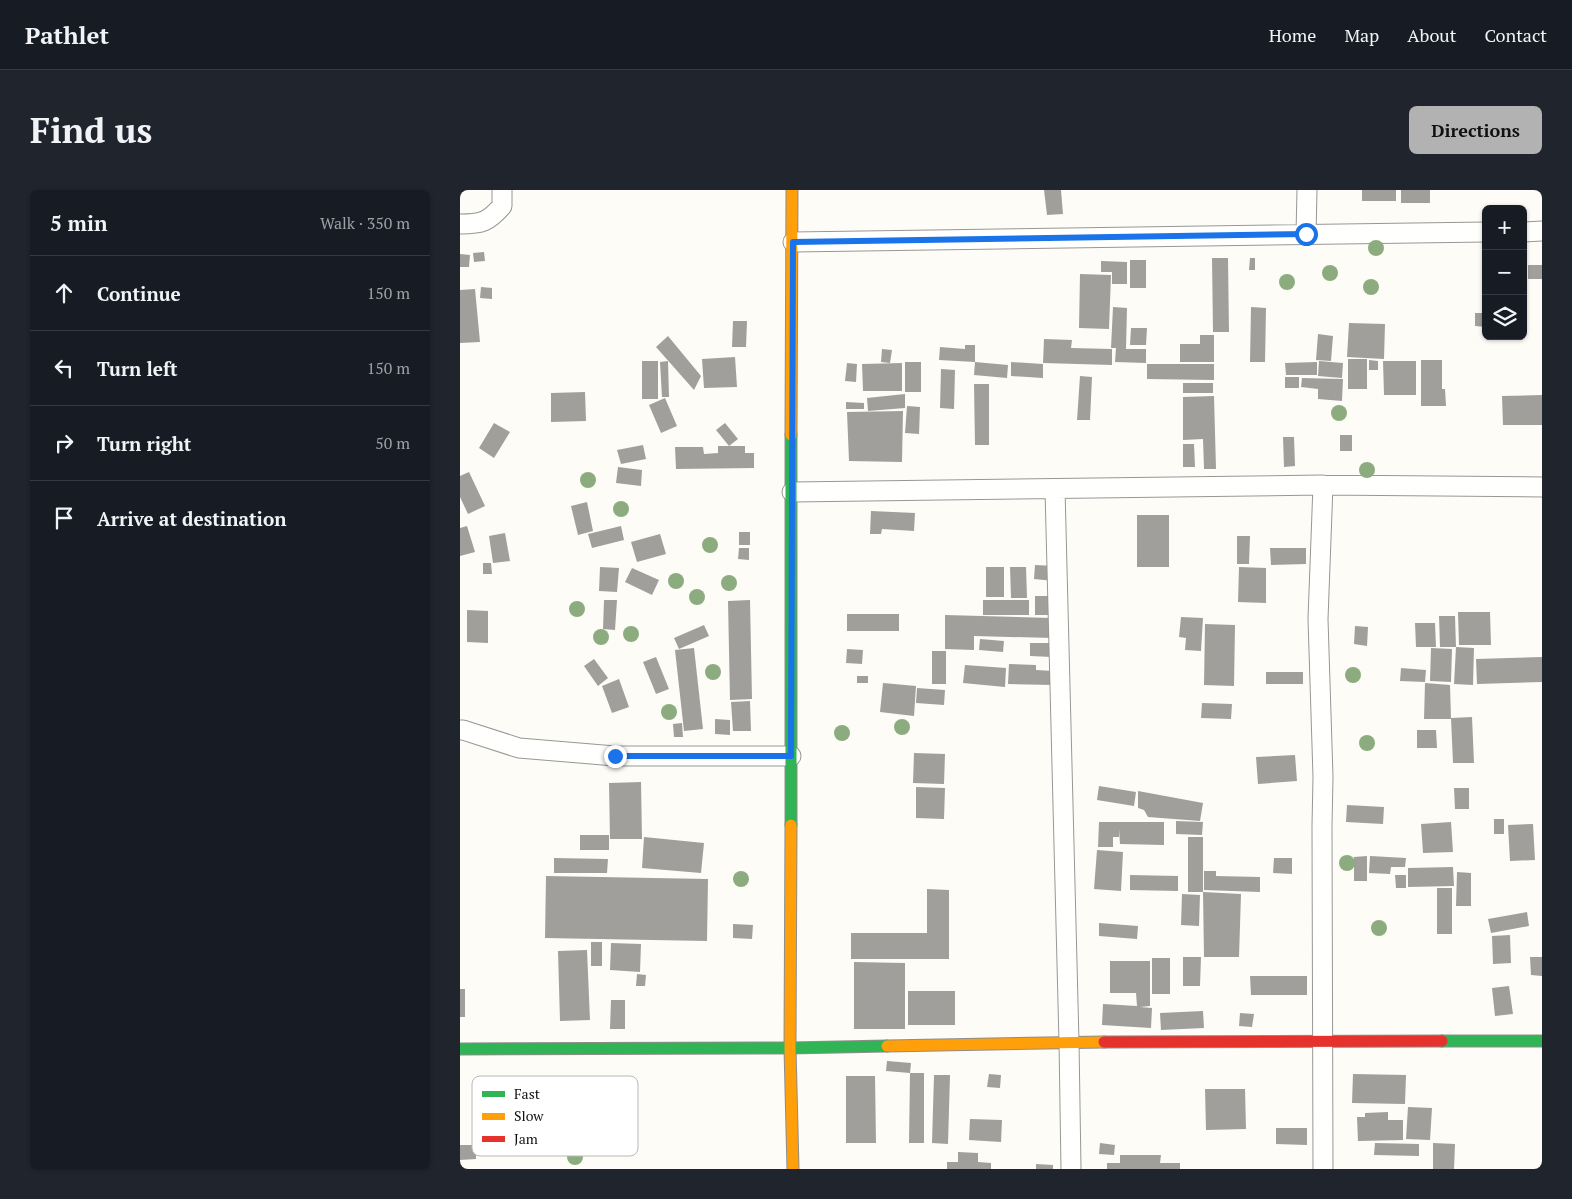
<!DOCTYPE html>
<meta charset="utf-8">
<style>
:root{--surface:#171b24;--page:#20242c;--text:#f1f3f6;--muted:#9ea1a6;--line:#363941;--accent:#b2b2b3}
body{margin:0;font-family:"PT Serif",serif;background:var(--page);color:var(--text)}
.controls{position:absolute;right:15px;top:15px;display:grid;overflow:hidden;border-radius:8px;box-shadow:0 1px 4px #0004}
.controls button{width:45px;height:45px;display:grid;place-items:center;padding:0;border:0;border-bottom:1px solid var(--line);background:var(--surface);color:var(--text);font:25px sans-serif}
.stop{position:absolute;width:15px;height:15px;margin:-11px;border:4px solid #1a73e8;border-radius:50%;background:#fff}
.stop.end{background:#1a73e8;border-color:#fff;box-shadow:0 1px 5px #0008}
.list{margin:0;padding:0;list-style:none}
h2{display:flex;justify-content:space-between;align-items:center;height:65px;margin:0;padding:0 20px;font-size:21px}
h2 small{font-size:16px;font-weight:400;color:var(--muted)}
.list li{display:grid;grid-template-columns:32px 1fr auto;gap:15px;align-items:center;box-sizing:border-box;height:75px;padding:0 20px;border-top:1px solid var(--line)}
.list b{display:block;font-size:19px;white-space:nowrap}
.list em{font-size:16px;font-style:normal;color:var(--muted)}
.icon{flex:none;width:28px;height:28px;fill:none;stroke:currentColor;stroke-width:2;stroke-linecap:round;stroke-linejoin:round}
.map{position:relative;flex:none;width:1082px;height:979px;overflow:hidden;border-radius:8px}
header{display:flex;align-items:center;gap:30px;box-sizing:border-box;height:70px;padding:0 25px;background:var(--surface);border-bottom:1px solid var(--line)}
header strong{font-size:24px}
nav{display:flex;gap:28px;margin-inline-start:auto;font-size:18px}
.intro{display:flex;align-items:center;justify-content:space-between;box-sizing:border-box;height:120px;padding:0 30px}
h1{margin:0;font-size:35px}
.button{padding:12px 22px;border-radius:8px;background:var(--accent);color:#111;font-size:18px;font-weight:700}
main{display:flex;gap:30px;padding:0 30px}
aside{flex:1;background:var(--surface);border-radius:8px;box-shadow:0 1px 4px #0004}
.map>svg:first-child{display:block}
</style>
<header>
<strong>Pathlet</strong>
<nav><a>Home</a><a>Map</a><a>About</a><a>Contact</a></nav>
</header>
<div class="intro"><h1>Find us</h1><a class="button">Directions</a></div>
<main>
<aside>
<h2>5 min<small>Walk · 350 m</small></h2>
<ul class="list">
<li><svg class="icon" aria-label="ahead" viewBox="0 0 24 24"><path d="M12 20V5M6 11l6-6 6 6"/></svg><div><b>Continue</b></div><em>150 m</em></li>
<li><svg class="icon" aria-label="left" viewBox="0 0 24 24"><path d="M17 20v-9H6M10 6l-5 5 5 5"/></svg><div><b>Turn left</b></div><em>150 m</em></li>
<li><svg class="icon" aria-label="right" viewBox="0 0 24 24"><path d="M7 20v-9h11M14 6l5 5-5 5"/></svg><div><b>Turn right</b></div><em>50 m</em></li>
<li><svg class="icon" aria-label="arrive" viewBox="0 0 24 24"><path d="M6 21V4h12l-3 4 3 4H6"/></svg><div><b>Arrive at destination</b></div></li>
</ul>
</aside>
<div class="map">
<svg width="1082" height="979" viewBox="0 0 1082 979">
<rect width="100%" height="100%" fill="#fdfcf7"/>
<path fill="#a19f9c" d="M584,0H601L603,24L587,25Z
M902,0H936V11H902Z
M941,0H970V13H941Z
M24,62L25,71L14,72L13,63Z
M0,64L10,65L9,77H0Z
M752,68H768L769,142H753Z
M790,68H795V80H789Z
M670,70H686V98H670Z
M641,71L667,72V94H652V82H641Z
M1068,75H1082V89H1068Z
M620,84L651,85L649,139L619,138Z
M21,97L32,98V109L20,108Z
M15,99L20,152L0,153V100Z
M653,117L667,118L666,159H686V173L655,172L656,158H651Z
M791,117L806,118L805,172H790Z
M1015,123H1026V137L1015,136Z
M273,131H287L286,157H272Z
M889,133L925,134L924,169L887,167Z
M671,138H687L686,155H670Z
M858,144L873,146L871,171L856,170Z
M740,145H754V172H720V154H740Z
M208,146L241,186L234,200L196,157Z
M584,149L612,150L611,158L652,159V175L583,173Z
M505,155H515V172L479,170L480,157L505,159Z
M422,159L432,160L430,173L421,172Z
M275,167L277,197L244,198L242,169Z
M888,169H907V199H888Z
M909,170L918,171V180H909Z
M961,170H982V199H985L986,216H961Z
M182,171H198V209H182Z
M208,171L209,207H202L200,172Z
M859,171L883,173L882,188L858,186Z
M923,171H956V205H924Z
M445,172H461V202H445Z
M515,172L548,175L547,188L514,185Z
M551,172L583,174V188L551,186Z
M857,172V185H826L825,173Z
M387,173L397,174L396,192L385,191Z
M442,173V201H403L402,174Z
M687,174H754V190L687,189Z
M481,179L495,180L494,219L480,218Z
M620,186L632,187L630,230H617Z
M825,187H839V198H825Z
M842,188L883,189L882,211L858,209V199L841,197Z
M723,193H753V203H723Z
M514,194H529V255H515Z
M125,202L126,231L91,232V203Z
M445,204V218L408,221L407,208Z
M1082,205V235H1043L1042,206Z
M754,206L756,279H744L743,249L723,250V207Z
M205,208L217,236L201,243L189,215Z
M386,212L404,213V219H386Z
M447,216L460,217L459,244L445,243Z
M443,221L442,272L389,271L387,222Z
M34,233L50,242L34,268L19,258Z
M265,233L278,249L269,256L256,240Z
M880,245H892V261H880Z
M823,247H834L835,276L824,277Z
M723,254H734L735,277H723Z
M183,255L186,269L161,274L157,260Z
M258,256H285V263H294V278L216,279L215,257H243L244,264L258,263Z
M158,277L182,280L181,296L156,293Z
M9,282L25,316L8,324L0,307V286Z
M127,312L133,341L118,345L111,316Z
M411,321L455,323L454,341L422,339L421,344H410Z
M677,325H709V377H677Z
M7,336L15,362L0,366V338Z
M161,336L164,350L132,358L128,344Z
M279,342H290V355H279Z
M45,343L50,371L33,373L29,346Z
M200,344L206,364L177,372L171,352Z
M777,346H790L789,374H777Z
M279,358H289V370L278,369Z
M810,358H846V374L811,375Z
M23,373H31L32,384H23Z
M575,375L595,376L594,391L574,389Z
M140,377L159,378L157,402L139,401Z
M526,377H544V407H526Z
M550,377H566L567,408H551Z
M779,377L806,378V413L778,412Z
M172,378L199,390L192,405L165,392Z
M575,406H591V425H575Z
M144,410H157L155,440L143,439Z
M290,410L292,509L270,510L268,411Z
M523,410H569V425H523Z
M7,420L28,421V453L7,452Z
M998,422H1030L1031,455H999Z
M387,424H439V441H387Z
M485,425L592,428V448L514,446V460L485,459Z
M979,426H995L996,457L1014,458L1013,495L994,494L996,457H980Z
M721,427L743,428L741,461L725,460L726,448L719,447Z
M955,433H975L976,457H956Z
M745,434L775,435L774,496L744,495Z
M244,435L249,446L219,459L214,448Z
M895,436L908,437L907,456L894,454Z
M520,449L544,451L543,462L519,460Z
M570,453H592V467L570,466Z
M234,458L243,539L224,541L215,460Z
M971,458L992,459L991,492L970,491Z
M387,459L403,460L402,474L386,473Z
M472,461H486V494H472Z
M196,467L209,499L196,504L183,472Z
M1082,467V492L1017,494L1016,469Z
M134,469L148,488L138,496L124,476Z
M549,474L576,475V480L593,481V495L548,494Z
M505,475L546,478L545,497L503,493Z
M941,478L966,480L965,492L940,491Z
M806,482H843V494H806Z
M397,486H408V493H397Z
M159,489L169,517L152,523L142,496Z
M423,493L456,496L454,526L420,522Z
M965,493L990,495L991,529H964Z
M457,498L485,500L484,515L456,513Z
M290,511L291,541H273L271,512Z
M742,513L772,514L771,529L741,528Z
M1012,527L1014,573H993L991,528Z
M255,529L270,530V545L255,544Z
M222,533L223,547H214L213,534Z
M957,540H976L977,558H957Z
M454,563L485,564L484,594L453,593Z
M835,565L837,591L798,594L796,567Z
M181,592L182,649H150L149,593Z
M639,596L676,602L674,616L637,610Z
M456,597L485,598L484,629L456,628Z
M994,598H1009V619H995Z
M678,601L743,613L740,631L688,627L684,620L678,618Z
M887,615L924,617L923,634L886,632Z
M1034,629H1044V644H1034Z
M716,631L743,632L742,645L716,644Z
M639,632H704V655L660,654L659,639V647H653V657H638Z
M991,632L993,662L963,663L961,634Z
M1073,634L1075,670L1050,671L1048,635Z
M120,645H149V660H120Z
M184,647L244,653L241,683L182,678Z
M728,647H743V702L781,704L779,767H744L743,702H728Z
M637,660L663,662L661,701L634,699Z
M907,666V691H894V667Z
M910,666L946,668L945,677H931L930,684L909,683Z
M94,668L148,669L147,683H94Z
M814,668H832V684L813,683Z
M993,677L994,696L948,697V678Z
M744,681H756V686L800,687V702L744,700Z
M997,682L1011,683V716H996Z
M670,685L718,686V701L670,700Z
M935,685H946V698H936Z
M86,686L248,689L247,751L85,748Z
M977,698H992V744H977Z
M467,699L489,700V769H391V743H467Z
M722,704L740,705L739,736L721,735Z
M1067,722L1069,736L1031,743L1028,729Z
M639,733L678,736L677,749L639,746Z
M273,734L293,735L292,749L273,748Z
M1050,745L1051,773L1033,774L1032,746Z
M131,752H142V776H131Z
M151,753L181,754L180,782L150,780Z
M127,760L130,830L100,831L98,761Z
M723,767H741L740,796H723Z
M1070,767H1082V786L1071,785Z
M692,768H710V804H692Z
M650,771H690V816L680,817L692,818L691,838L642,835L643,814L677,816L676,803H650Z
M394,772L445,773V839H394Z
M177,784L186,785L185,796H176Z
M790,786H847V805H791Z
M1049,796L1053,824L1035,826L1032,798Z
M0,799H5V827H0Z
M448,801H495V835H448Z
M151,810H165V839H150Z
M743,821L744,838L701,840L700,823Z
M780,823L794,824L792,837L779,836Z
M427,871L451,873L450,883L426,881Z
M450,883H464V953H449Z
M529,884L541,885L540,898L527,897Z
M893,884L946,885L945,914L892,913Z
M474,885H490L488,954L472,953Z
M386,886H415L416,953H386Z
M745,899H785L786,939L746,940Z
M948,917L972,918L970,950L946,949Z
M928,922V930H943V950L898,951L897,927H905V923Z
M510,929L542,930L541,952L509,950Z
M816,938H847V955L816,954Z
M640,953L655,955L654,965L639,964Z
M915,953L959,954V966L914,965Z
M973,953L995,954L994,979H973Z
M0,955H16V969L0,970Z
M498,962L518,963V972L531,973V979H487V972H498Z
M660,965H701L700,973H720V979H647V973H660Z
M576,974L593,975V979H576Z"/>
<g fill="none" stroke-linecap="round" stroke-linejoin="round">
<g stroke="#979795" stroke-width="21">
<path id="street" d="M0,34C22,34 28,32 42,16V0
M1063,42L1082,41
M846,44L847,0
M333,52L1026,42
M595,299L609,852L611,979
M332,302L863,295L1082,297
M0,540H3L59,558L155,566H331
M863,979L862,636L863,587L858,429L863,295"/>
</g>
<g stroke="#8e8d8b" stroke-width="13">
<path id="fast" d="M331,635V245
M982,851H1082
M0,859L330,858L427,856"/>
</g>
<g stroke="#8e8d8b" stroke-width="13">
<path id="slow" d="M331,245L332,0
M331,635L330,858L333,979
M427,856L644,852"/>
</g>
<g stroke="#8e8d8b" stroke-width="13">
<path id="jam" d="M644,852L982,851"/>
</g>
<use href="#street" stroke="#fffffe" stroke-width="19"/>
<use href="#fast" stroke="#30b455" stroke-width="11"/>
<use href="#slow" stroke="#ff9f0a" stroke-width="11"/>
<use href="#jam" stroke="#e5322d" stroke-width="11"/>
</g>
<g fill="#8cac80">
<circle cx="916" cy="58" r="8"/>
<circle cx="870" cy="83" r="8"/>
<circle cx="827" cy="92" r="8"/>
<circle cx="911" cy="97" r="8"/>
<circle cx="879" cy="223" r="8"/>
<circle cx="907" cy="280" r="8"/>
<circle cx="128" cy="290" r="8"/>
<circle cx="161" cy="319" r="8"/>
<circle cx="250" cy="355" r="8"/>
<circle cx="216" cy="391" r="8"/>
<circle cx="269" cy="393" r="8"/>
<circle cx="237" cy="407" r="8"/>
<circle cx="117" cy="419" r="8"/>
<circle cx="171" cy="444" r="8"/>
<circle cx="141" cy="447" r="8"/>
<circle cx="253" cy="482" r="8"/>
<circle cx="893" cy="485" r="8"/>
<circle cx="209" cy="522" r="8"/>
<circle cx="442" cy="537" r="8"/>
<circle cx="382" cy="543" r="8"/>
<circle cx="907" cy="553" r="8"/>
<circle cx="887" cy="673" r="8"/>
<circle cx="281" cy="689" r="8"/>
<circle cx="919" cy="738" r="8"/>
<circle cx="115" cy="967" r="8"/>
</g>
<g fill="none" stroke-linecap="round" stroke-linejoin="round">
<path stroke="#1a73e8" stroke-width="6" d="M155,566H331L333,52L846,44"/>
</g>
<rect x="12" y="886" width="166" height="80" rx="8" fill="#fff" stroke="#b8b8b8" stroke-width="1"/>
<rect x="22" y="901" width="23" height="6" fill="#30b455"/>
<rect x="22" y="923" width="23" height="7" fill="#ff9f0a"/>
<rect x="22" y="946" width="23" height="6" fill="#e5322d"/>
<g font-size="14" fill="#111">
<text x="54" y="909">Fast</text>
<text x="54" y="931">Slow</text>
<text x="54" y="954">Jam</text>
</g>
</svg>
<div class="controls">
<button>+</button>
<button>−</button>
<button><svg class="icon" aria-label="layers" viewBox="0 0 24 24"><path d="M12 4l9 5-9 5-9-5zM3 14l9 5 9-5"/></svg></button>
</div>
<div class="stop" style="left:846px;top:44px"></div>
<div class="stop end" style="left:155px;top:566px"></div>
</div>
</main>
